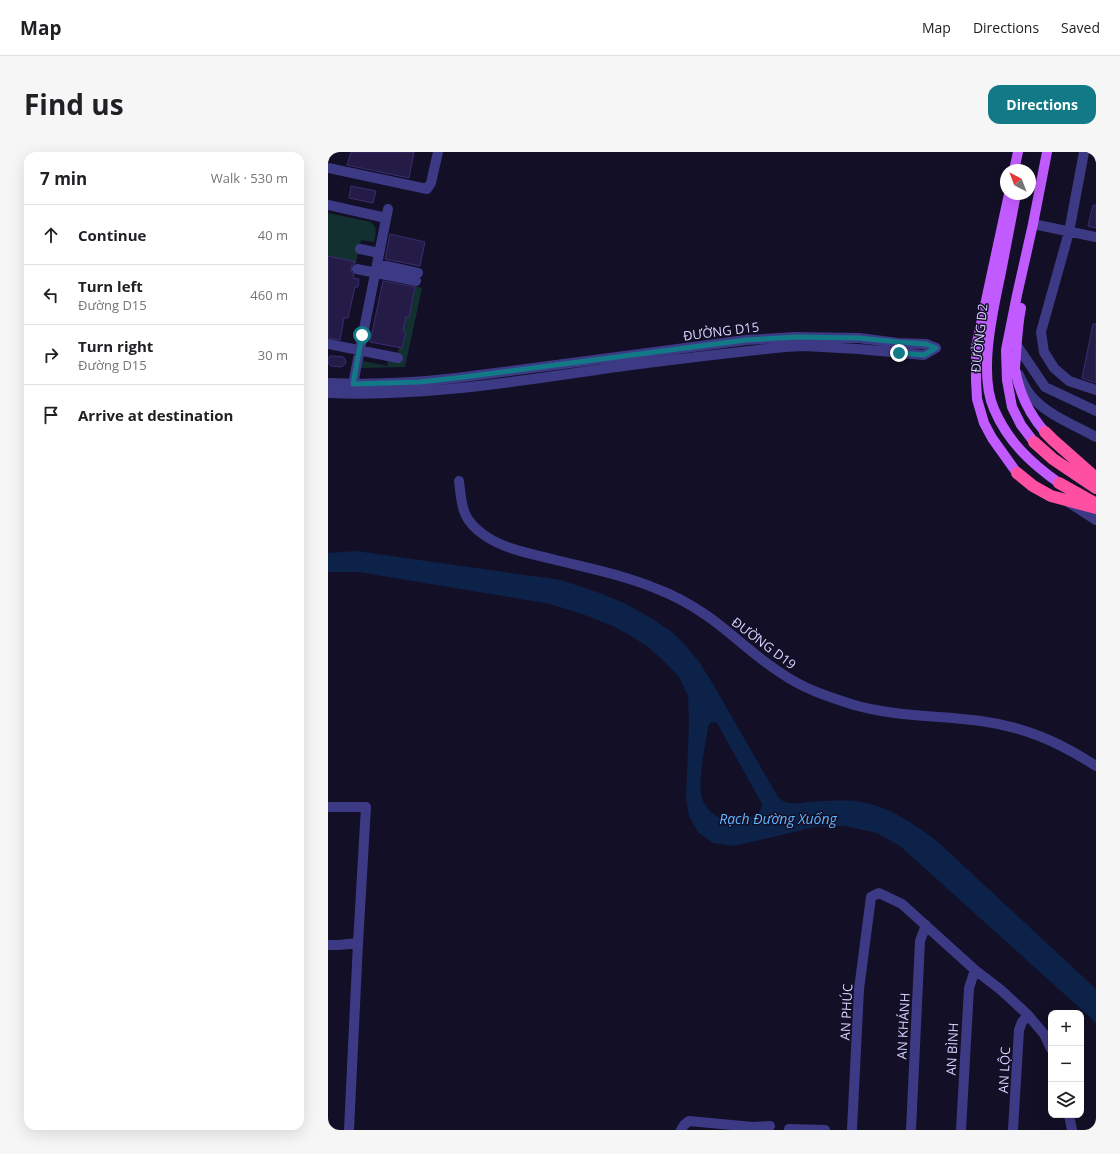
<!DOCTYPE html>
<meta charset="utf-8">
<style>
:root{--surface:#fff;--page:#f6f6f6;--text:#202124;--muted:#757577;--line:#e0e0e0;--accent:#127987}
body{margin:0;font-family:"Open Sans",sans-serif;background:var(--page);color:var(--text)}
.controls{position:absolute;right:12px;bottom:12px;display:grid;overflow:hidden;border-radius:8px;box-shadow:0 4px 16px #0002}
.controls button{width:36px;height:36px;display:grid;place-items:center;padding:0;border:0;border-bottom:1px solid var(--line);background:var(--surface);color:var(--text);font:20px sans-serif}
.compass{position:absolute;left:672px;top:12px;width:36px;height:36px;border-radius:50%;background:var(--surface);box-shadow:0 4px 16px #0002;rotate:318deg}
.stop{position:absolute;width:12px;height:12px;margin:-9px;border:3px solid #127987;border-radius:50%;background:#fff}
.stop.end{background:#127987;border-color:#fff;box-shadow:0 1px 4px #0008}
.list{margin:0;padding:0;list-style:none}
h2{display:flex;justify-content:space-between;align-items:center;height:52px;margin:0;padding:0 16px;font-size:17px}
h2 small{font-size:13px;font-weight:400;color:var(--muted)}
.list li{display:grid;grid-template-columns:26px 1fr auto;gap:12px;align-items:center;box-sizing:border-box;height:60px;padding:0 16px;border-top:1px solid var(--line)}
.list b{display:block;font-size:15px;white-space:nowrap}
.list p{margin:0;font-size:13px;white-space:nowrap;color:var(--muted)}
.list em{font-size:13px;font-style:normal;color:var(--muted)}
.icon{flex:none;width:22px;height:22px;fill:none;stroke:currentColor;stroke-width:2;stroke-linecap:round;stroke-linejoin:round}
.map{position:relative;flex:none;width:768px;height:978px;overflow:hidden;border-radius:12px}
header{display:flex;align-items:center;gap:24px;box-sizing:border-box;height:56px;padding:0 20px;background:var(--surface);border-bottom:1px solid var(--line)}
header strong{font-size:19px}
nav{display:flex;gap:22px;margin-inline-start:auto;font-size:14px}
.intro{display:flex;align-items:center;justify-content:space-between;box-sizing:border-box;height:96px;padding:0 24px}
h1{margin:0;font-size:28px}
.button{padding:10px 18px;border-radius:12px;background:var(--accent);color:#fff;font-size:14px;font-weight:700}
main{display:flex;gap:24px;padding:0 24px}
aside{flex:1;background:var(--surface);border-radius:12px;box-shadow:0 4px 16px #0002}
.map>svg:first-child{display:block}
</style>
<header>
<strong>Map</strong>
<nav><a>Map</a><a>Directions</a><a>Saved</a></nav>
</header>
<div class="intro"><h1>Find us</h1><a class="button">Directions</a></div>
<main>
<aside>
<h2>7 min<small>Walk · 530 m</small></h2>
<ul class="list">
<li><svg class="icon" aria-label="ahead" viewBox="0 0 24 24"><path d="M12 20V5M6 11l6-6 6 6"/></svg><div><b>Continue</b></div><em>40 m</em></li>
<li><svg class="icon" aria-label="left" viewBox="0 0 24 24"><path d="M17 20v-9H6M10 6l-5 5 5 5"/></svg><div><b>Turn left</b><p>Đường D15</p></div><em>460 m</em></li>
<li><svg class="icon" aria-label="right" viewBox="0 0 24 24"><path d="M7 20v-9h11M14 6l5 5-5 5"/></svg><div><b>Turn right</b><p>Đường D15</p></div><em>30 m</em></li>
<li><svg class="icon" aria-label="arrive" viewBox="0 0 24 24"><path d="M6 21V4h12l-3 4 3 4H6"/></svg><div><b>Arrive at destination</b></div></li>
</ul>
</aside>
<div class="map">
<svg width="768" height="978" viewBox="0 0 768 978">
<rect width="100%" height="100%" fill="#130f26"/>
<path fill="#12302f" d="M0,61L43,70C50,76 48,82 46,90L33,88L28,110L0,104Z
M87,134L94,136L77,215L33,216L35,209L59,214L60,207L69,203L71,196H74L78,180L75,179L78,165H81Z"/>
<path fill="#0c2248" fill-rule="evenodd" d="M28,399L233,428L269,440L296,451L323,466L344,480L358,494L371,510L382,527L450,645C454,649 458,651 463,651C468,652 474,651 479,650C495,649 512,648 528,649C560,653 585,671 610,690L768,837V872L764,867L572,694L549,681L517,674L487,675L406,694L385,691L370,680L361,664L358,648L361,569L360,544L351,525L336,509L320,495L303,484L285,474L254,462L222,452L30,420H0V401ZM386,570L389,571L434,652C432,664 428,663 417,666C413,666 407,669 402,668C390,668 378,658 374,646C369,631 378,592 380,575L382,571Z"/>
<path fill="#241b47" stroke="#3b2d73" d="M23,0H86L81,26L19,13Z
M23,34L48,39L45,51L21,46Z
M765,53H768V76L760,74Z
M62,82L97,90L92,114L57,107Z
M0,104L28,110L24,113L23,119L26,122L25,126L31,127L30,135H27L20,166H16L12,188L0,186Z
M55,129L87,135L81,166L78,165L75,179L78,180L74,196L42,190Z
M765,172H768V231L754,226Z
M2,204H7L15,205L17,207L18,211L14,215L3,214L0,211V206Z"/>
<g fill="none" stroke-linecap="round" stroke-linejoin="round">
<path stroke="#3d3a85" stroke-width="10" d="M756,0L741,80L713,180L716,200L726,216L741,229L768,238
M0,16L99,37L103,31L110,0
M0,53L58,66
M705,72L768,85
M32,97L51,101
M49,112L90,121
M29,117L88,129
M0,192L70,206
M688,192L717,235L768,259
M691,223C695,232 700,242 708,249C721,263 750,275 768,285
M0,231C43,233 85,231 128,226L418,188L467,185L531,186L570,191L598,192L608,196
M25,232L60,57
M0,241C90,245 179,231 268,218C331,209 393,202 457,195L476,194L530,197L596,203L608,196
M131,329C134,353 133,367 156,383C176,397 200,401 224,407C259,416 296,423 329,437C346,443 363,453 378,463C404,481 426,504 453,521C474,536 498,544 523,552C565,565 610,563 653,569C697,575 731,590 768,614
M740,350L768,368
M0,655H38L30,791
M0,793H11L30,791L21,978
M741,963L744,978
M461,977L497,978
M353,978L356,973L361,969L425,975L442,974
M524,978L531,837L543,745L551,741L574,752L647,818L673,838L700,863L716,882L723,897
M583,978L592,789L598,773
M633,978L641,836L647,818
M685,978L691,878L694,870L700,863"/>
<path stroke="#c25bff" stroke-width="10" d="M686,18L690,0
M681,42L648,195V228L649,247L656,271L664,286L689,321
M688,42C683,68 678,94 673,120C665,158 650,221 666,257C680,290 703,311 731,331
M693,156C690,171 689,186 688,202C688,207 687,212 687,217C691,240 702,263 717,280
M706,290L693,273L684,255L679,228L678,198L689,143L705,72L719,0"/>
<path stroke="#ff4fa3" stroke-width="12" d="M717,280L725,288L768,326
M706,290L725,307L768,336
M689,321L705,334L723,344L768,356
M731,331L765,350"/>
</g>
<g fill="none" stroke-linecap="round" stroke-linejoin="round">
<path stroke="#127987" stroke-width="5" d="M34,183L25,232L92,230L128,226L418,188L468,185L531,186L570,190L598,192L608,196L596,203L571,201"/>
</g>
<g text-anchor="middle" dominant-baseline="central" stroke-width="3" stroke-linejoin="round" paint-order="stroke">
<g font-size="13" fill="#d9d4ff" stroke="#130f26">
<text transform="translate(393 179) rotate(-7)">ĐƯỜNG D15</text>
<text transform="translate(651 186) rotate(-84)">ĐƯỜNG D2</text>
<text transform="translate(436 491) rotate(37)">ĐƯỜNG D19</text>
<text transform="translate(518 860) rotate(-87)">AN PHÚC</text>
<text transform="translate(575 874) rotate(-87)">AN KHÁNH</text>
<text transform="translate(624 897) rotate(-87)">AN BÌNH</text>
<text transform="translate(676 918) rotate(-87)">AN LỘC</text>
</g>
<g font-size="14" font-style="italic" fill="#62b6ff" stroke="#130f26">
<text x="450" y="666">Rạch Đường Xuống</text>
</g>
</g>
</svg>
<div class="controls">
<button>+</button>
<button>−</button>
<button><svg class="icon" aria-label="layers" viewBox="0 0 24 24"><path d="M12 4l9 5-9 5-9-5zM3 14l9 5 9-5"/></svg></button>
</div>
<svg class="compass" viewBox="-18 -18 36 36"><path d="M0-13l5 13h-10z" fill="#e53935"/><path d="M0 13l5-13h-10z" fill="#757577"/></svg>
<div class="stop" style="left:34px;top:183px"></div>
<div class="stop end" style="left:571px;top:201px"></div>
</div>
</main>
